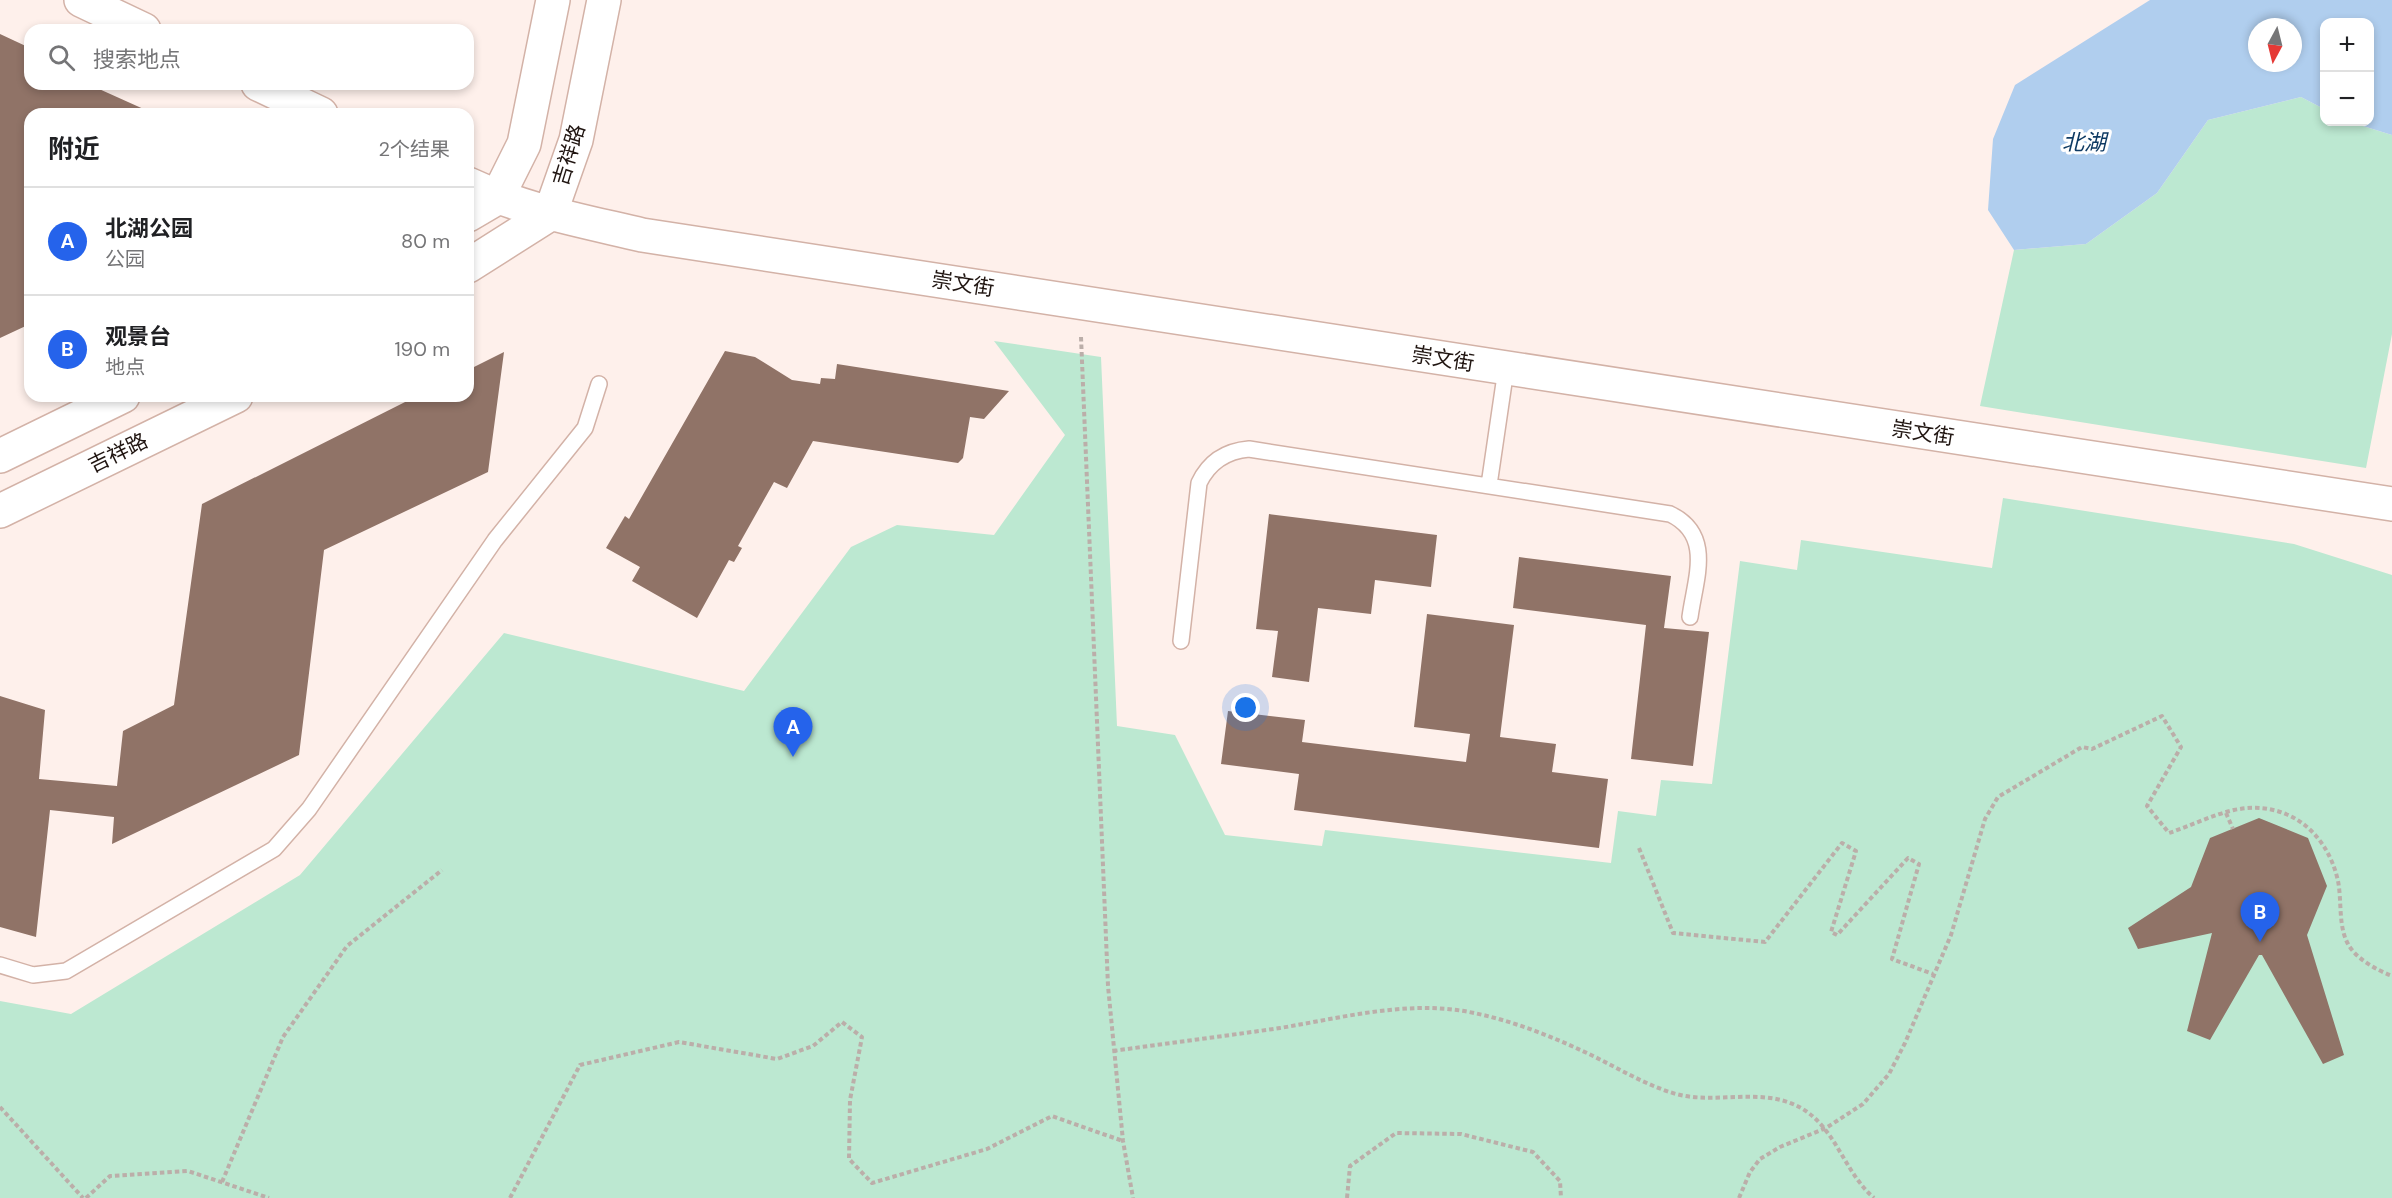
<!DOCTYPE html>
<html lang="zh">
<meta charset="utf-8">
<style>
:root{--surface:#fff;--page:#f6f6f6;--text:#202124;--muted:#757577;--line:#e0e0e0;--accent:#2563eb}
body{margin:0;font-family:"DM Sans","Noto Sans SC",sans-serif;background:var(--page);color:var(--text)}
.controls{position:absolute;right:18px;top:18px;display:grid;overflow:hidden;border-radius:12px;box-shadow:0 3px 9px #0003}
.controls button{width:54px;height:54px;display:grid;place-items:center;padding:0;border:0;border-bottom:2px solid var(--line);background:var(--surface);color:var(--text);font:30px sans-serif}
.compass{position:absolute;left:2248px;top:18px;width:54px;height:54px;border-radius:50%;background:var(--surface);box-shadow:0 3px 9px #0003;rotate:187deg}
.you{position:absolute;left:1246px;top:708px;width:21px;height:21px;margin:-15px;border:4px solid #fff;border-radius:50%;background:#1a73e8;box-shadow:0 0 0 9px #1a73e833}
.badge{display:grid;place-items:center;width:39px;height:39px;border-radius:50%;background:var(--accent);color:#fff;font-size:20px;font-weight:700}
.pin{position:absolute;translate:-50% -50px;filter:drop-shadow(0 2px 3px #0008)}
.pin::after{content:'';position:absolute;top:32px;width:21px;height:18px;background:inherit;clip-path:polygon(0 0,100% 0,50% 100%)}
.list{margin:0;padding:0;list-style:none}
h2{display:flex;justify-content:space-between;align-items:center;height:78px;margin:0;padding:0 24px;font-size:26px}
h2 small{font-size:20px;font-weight:400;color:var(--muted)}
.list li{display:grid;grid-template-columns:39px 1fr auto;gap:18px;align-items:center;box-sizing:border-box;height:108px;padding:0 24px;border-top:2px solid var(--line)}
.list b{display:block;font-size:22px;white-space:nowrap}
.list p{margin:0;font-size:20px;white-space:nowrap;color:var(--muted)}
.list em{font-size:20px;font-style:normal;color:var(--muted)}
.icon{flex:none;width:33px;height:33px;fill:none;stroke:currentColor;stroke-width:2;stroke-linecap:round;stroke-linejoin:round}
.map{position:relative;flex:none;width:2392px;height:1198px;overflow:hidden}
.search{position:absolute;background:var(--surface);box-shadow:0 3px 9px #0003;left:24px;top:24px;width:450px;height:66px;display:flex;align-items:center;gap:15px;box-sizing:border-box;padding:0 21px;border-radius:18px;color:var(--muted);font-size:22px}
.panel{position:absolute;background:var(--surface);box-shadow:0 3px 9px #0003;left:24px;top:108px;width:450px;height:294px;border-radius:18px}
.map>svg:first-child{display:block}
</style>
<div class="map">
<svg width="2392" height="1198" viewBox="0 0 2392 1198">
<rect width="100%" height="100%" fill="#fef0eb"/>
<path fill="#bce8d1" d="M2301,97L2324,109V122H2350L2392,135V334L2366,468L1980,406L2014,250L2086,244L2157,193L2208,120Z
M994,341L1101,357L1117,726L1175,735L1225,835L1322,846L1325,830L1611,863L1618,811L1656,816L1661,780L1712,784L1740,561L1797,570L1801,540L1992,568L2003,498L2294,544L2392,575V1198H0V1001L71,1014L300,875L504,633L744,691L851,547L897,525L994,535L1065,435Z"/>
<path fill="#b0ceee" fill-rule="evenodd" d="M2150,0H2392V135L2350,122H2370V22H2324V109L2301,97L2208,120L2157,193L2086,244L2014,250L1988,210L1993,139L2015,85ZM2257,27H2293V63H2257Z"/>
<path fill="#907367" d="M0,34L30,48V84H88L148,111V114H30V324L0,338Z
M725,351L755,357L792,380L820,384L821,378L835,379L837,364L1009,391L984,419L970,417L963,458L958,463L813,441L787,488L774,482L738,546L742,548L734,562L729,560L697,618L632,581L640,567L606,548L625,516L629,519Z
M504,352L488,472L324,550L299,755L112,844L114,817L50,810L36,937L0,927V696L45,710L39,779L117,786L123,731L174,705L202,504L417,396H468V370Z
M1269,514L1437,535L1431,587L1375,580L1371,614L1318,608L1309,682L1272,677L1278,631L1256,629Z
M1519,557L1671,576L1664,628L1709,632L1693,766L1631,759L1646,625L1513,608Z
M1427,614L1514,625L1500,737L1556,744L1552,772L1608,779L1599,848L1294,810L1299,774L1221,764L1228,711L1305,720L1302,742L1466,762L1470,734L1414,727Z
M2259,818L2308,838L2327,886L2307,935L2344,1055L2323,1064L2262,955H2259L2210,1040L2187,1031L2212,933L2138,949L2128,928L2191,887L2210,838Z"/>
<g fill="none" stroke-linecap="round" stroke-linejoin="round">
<g stroke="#d3b2a7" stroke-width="18">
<path id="lane" d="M1489,485L1506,369
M1181,641L1199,483C1209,462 1226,451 1249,449L1670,514C1714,535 1695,579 1690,617
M0,965L33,975L66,971L274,849L309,809L495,540L585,428L599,384"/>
</g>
<g stroke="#d3b2a7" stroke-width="36">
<path id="secondary" d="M81,0L144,30
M258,84L321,114
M468,184C523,210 583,221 642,235L2392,504
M468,215L497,198L524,144L553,0
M468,266L550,214L576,140L604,0
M0,456L123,396
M0,511L236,396"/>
</g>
<path stroke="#bbaea9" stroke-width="4" stroke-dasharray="4.5 3" stroke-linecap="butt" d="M1081,337L1108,986L1123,1141L1133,1198
M2226,813L2233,829
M1639,848L1673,933L1765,942L1842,843L1856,851L1831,932L1837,935L1908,858L1919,864L1892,959L1933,974
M1113,1051C1169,1043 1225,1036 1280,1028C1341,1018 1407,1000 1469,1012C1511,1020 1551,1036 1589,1054C1618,1068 1645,1085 1676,1094C1717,1105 1762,1086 1801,1108C1836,1128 1844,1172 1874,1198
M0,1107L83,1198
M222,1182L283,1037L347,946L442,870
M86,1198L110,1176L188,1171L269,1198
M510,1198L580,1065L679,1042L777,1059L813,1046L842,1022L862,1037L850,1100L849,1159L872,1183L987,1149L1052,1116L1123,1141
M1347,1198L1350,1166L1396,1133L1461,1134L1533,1152L1560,1181L1561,1198
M1739,1198L1750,1172L1760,1159L1780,1147L1826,1128L1863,1104L1889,1074L1905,1043L1951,935L1985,819L1998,797L2082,747L2092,749L2162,716L2181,747L2147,806L2169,833C2190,826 2212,815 2234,810C2286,799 2327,831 2338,881C2342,901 2338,926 2348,944C2356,959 2377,970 2392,976"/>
<use href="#lane" stroke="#fff" stroke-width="15"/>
<use href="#secondary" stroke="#fff" stroke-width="33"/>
</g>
<g text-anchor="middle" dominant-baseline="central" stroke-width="6" stroke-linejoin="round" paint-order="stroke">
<g font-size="21" fill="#211612" stroke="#fff">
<text transform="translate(569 155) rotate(-73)">吉祥路</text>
<text transform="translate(963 284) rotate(9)">崇文街</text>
<text transform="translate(1443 359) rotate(9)">崇文街</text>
<text transform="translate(1923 433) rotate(9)">崇文街</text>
<text transform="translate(118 453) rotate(-26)">吉祥路</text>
</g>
<g font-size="22" font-style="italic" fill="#0e3a63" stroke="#fff">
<text x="2084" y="142">北湖</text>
</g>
</g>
</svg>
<div class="controls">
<button>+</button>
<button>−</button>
</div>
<svg class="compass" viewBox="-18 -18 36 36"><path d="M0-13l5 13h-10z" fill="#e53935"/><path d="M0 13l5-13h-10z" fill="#757577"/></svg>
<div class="you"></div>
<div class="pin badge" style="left:793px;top:757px">A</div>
<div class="pin badge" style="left:2260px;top:942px">B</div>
<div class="search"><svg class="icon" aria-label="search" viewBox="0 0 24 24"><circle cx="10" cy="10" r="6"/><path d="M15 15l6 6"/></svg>搜索地点</div>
<section class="panel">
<h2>附近<small>2个结果</small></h2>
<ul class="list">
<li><span class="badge">A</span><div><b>北湖公园</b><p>公园</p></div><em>80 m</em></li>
<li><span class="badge">B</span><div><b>观景台</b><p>地点</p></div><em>190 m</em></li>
</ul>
</section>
</div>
